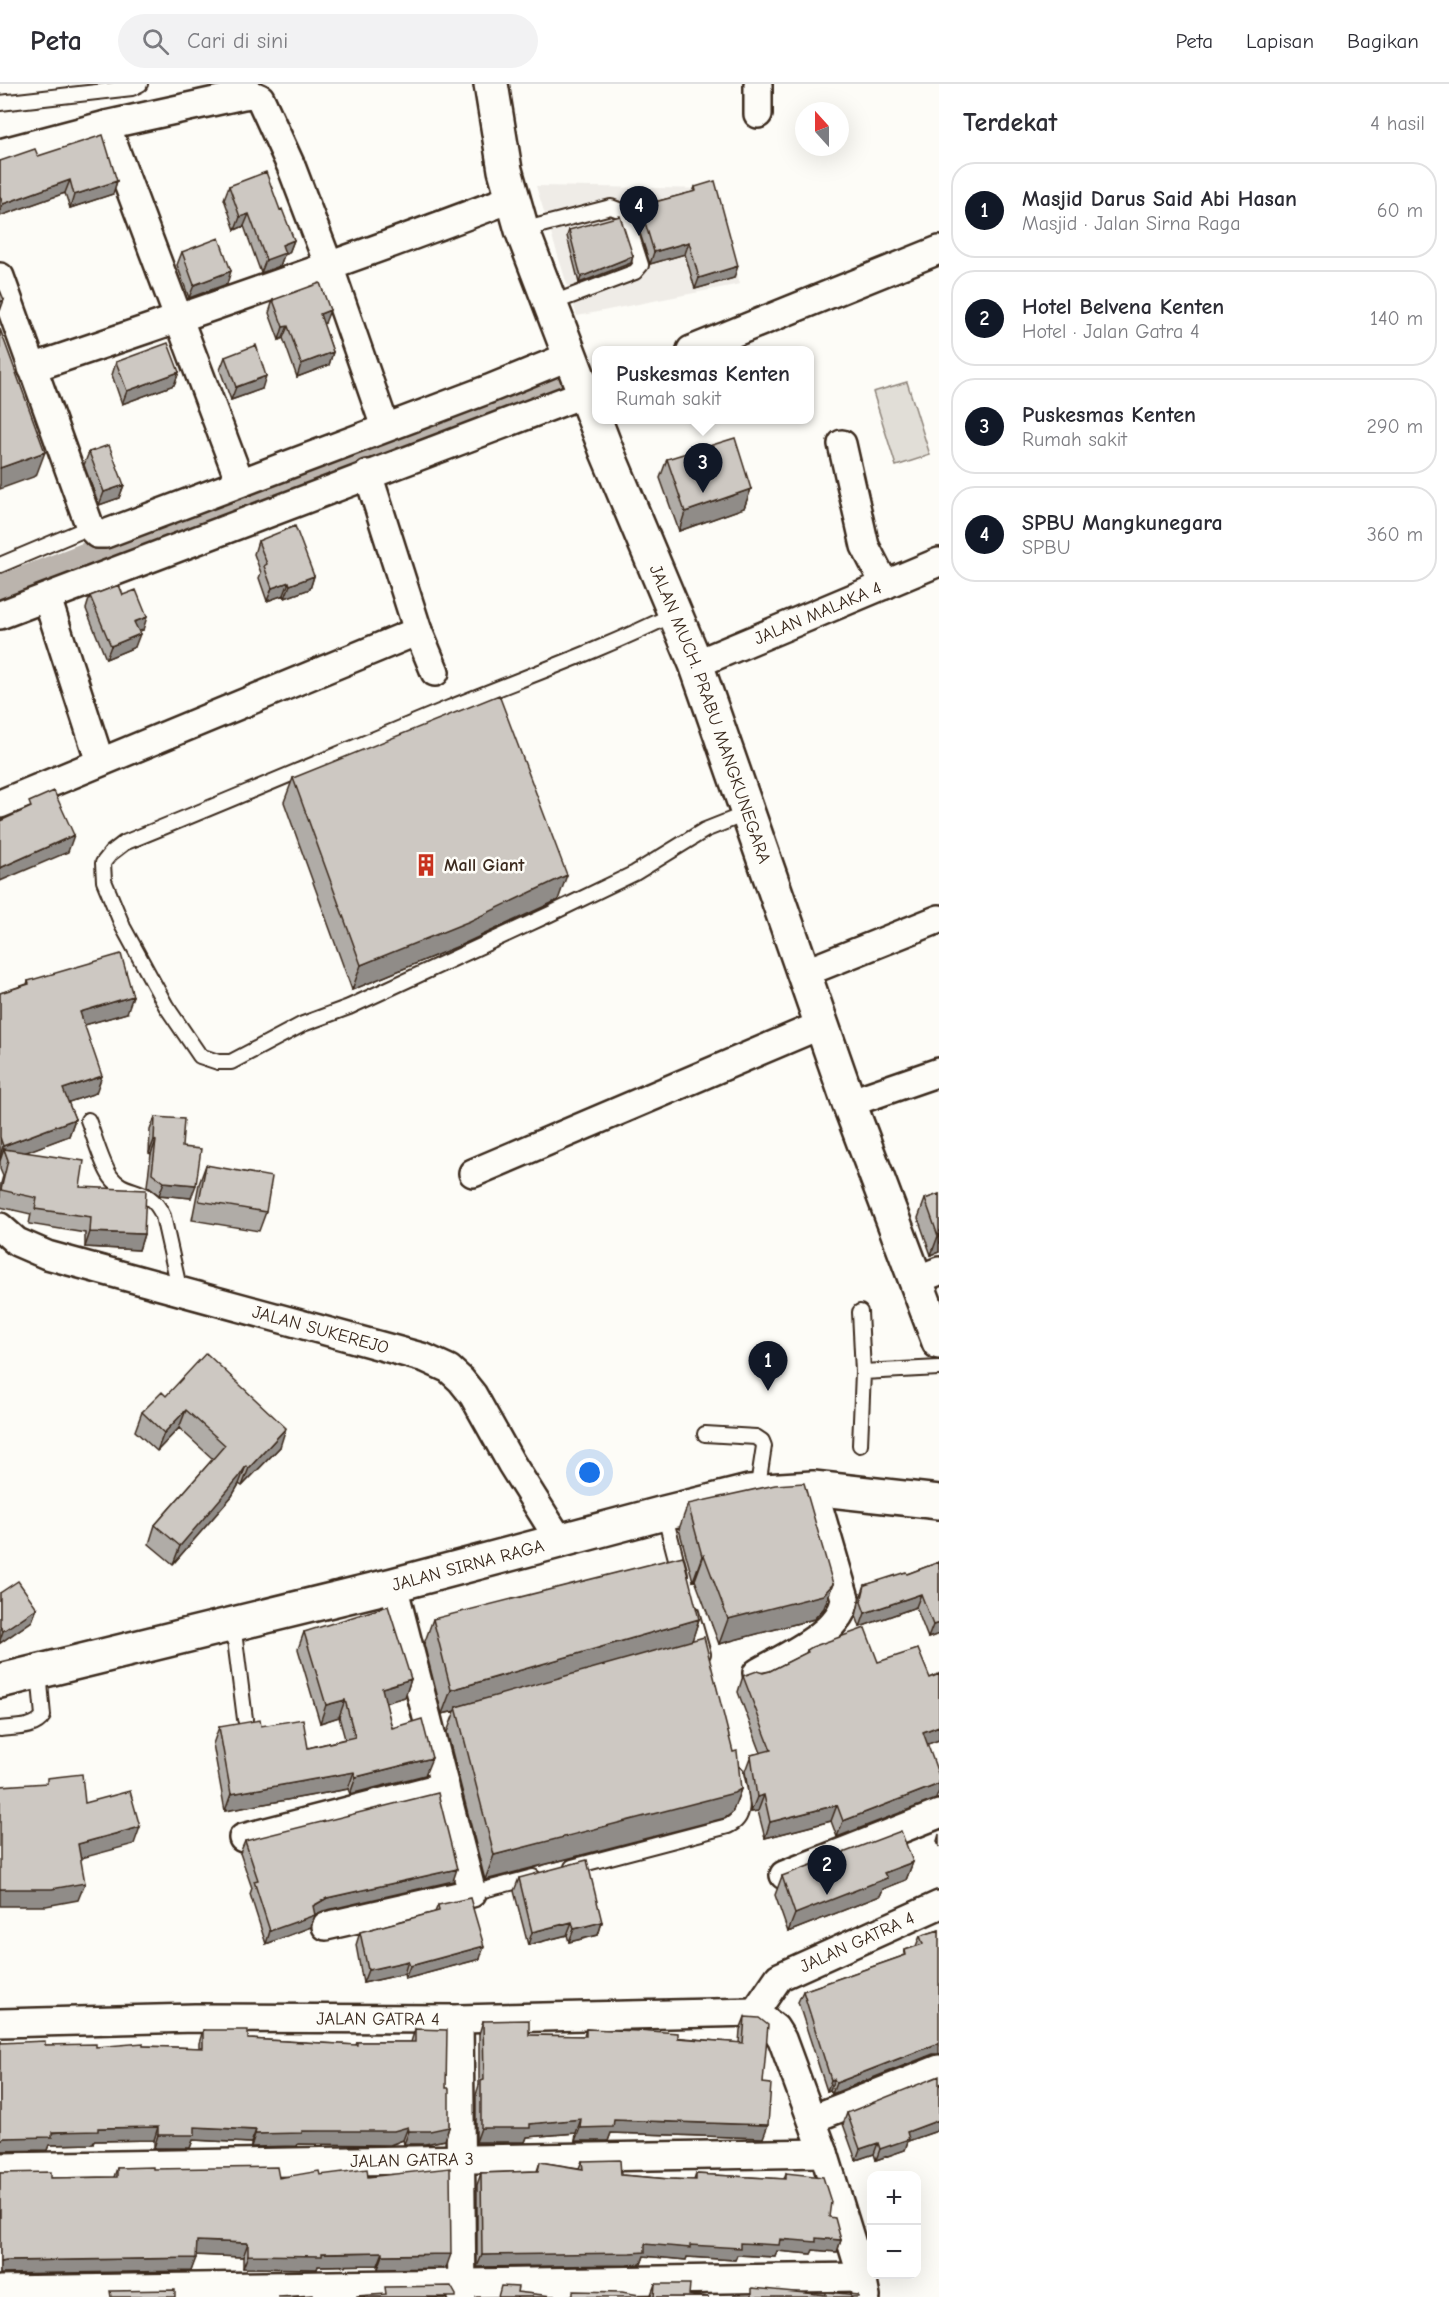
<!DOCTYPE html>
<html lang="id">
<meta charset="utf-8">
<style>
:root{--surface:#fff;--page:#f2f2f3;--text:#2b2b33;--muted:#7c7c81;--line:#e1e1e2;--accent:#111827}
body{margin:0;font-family:"Comic Neue",sans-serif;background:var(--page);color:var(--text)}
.controls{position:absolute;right:18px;bottom:18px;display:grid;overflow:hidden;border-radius:12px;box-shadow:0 6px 24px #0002}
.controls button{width:54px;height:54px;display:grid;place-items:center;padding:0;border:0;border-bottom:2px solid var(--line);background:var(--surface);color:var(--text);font:30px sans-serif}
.compass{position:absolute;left:795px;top:18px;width:54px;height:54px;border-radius:50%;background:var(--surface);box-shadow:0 6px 24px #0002;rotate:339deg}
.you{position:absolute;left:590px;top:1389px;width:21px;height:21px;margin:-15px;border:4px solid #fff;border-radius:50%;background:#1a73e8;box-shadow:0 0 0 9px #1a73e833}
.badge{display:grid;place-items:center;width:39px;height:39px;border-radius:50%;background:var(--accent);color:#fff;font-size:20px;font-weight:700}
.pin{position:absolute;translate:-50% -50px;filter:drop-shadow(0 2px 3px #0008)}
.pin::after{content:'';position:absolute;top:32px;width:21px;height:18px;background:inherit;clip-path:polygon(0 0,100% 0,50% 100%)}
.popup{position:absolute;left:592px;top:262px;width:222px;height:78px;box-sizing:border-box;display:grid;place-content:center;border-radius:12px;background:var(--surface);filter:drop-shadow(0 2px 4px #0005);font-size:20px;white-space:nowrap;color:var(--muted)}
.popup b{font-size:22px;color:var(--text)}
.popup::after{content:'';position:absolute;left:50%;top:100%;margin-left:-12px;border:12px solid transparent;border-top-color:var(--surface)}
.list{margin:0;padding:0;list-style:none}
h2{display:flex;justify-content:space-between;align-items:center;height:78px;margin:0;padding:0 24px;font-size:26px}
h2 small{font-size:20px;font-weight:400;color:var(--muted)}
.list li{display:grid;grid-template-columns:39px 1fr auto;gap:18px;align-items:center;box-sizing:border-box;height:96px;margin:0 12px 12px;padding:0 12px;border:2px solid var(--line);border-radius:24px}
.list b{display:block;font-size:22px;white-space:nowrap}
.list p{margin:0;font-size:20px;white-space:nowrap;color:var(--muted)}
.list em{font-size:20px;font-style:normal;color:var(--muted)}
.icon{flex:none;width:33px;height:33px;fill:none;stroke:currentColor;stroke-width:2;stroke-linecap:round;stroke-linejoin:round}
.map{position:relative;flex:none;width:939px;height:2213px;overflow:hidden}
header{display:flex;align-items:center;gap:36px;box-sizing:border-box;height:84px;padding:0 30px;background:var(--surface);border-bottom:2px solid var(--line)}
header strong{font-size:28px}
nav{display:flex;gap:33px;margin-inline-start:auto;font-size:21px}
.search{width:420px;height:54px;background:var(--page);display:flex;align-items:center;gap:15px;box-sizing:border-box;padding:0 21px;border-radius:33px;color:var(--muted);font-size:22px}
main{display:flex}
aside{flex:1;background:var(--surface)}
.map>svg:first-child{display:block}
</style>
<header>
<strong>Peta</strong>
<div class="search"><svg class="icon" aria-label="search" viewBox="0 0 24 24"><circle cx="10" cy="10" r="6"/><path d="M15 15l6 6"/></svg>Cari di sini</div>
<nav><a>Peta</a><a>Lapisan</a><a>Bagikan</a></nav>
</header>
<main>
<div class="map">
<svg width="939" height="2213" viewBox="0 0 939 2213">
<rect width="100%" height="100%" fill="#fdfcf7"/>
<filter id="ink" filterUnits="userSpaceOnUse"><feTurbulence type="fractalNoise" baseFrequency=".0167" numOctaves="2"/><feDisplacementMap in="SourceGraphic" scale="12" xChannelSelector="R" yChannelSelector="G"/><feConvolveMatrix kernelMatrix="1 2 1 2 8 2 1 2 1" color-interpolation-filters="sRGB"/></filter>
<g filter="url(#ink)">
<path fill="#efece7" d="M536,102L713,105L740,200L577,232Z"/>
<path fill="#e1ded7" stroke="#8e847a" stroke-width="1.5" d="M907,298L930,371L896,382L873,308Z"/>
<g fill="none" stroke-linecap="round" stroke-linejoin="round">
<path stroke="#bbb4ad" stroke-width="40" d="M0,512L529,309L574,290"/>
<g stroke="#3b2a1e" stroke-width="18">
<path id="lane" d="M0,19L132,4L140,0
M522,146L611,123L624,128L641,181L635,188L550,220
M0,481L90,443
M676,529C602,566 525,593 449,624C340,669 233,715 124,759L111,769L103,779L104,797L123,843L166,922L200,972L218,978H231L303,940L349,923L550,830L635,789L705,746L748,729
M88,1036C94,1051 102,1081 111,1093C126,1113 149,1100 163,1132L180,1208
M860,1228L863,1288L939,1284
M705,1350L756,1353L762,1357L764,1362L757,1408
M860,1361L863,1288
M664,1429L680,1490
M691,1528L703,1570
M233,1540L245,1635
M0,1645C14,1643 35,1645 43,1632L39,1588
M572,1783L728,1742C750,1732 740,1710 736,1690
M472,1809L533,1793"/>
</g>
<g stroke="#3b2a1e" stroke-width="32">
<g id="street">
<path d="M758,30V0"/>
<path d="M106,41L240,398"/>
<path d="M0,69L106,41L243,11L251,10L260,14L291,82L329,182L385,343"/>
<path d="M0,193L90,443L97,450H105L489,305L570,272"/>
<path d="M691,266L939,166"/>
<path d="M32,284C193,230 354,175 513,114"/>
<path d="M842,360L865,462L885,501"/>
<path d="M368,390L418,547L435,588"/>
<path d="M47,514L100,678"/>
<path d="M0,531L596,305"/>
<path id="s1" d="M696,580L939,478"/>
<path d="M0,720L418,547"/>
<path d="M804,889L939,835"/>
<path d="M849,1019L939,988"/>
<path d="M473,1089L823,940"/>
<path id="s2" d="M0,1143L17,1158L47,1171L425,1274L449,1285L461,1296L473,1311L511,1379L560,1457"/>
<path d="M914,1197L939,1187"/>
<path d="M757,1589C784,1573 843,1548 845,1514L813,1404"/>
<path d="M243,1754L445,1702"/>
<path d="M784,1791L939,1730"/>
<path d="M326,1842L472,1809L393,1501"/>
<path id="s3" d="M755,1928L779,1893L939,1821"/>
<path d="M459,1935L462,2213"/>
<path id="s4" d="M0,1939L195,1934L459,1935L755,1928L775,1944L782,1955L824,2069L862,2193L866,2213"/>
<path d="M812,2035L939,1985"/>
<path id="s5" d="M0,2083L824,2069"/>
<path d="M0,2206L862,2193"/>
</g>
</g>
<g stroke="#3b2a1e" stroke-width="38">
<g id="secondary">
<path id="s6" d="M491,0L505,86L522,146L607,368L696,580L849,1019L939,1258"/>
<path id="s7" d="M0,1597L393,1501L664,1429L749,1408L813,1404L939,1418"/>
</g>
</g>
<use href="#lane" stroke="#fdfcf7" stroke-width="14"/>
<use href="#street" stroke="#fdfcf7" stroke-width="27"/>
<use href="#secondary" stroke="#fdfcf7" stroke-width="33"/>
</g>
<path fill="#b0aca7" stroke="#3b2a1e" stroke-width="1.5" d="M38,72L117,97L113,110L70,124L65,109L0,132V77Z
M229,102L280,126L294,156L289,169L284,171L280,182L261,189L244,142L235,146L224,115Z
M695,103L734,194L695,205L685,170L650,180L635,134L640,122L693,108Z
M569,146L633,172L631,179L579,199L567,152Z
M182,168L227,200L189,214L177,181Z
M273,216L325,239L323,240L333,268L329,281L297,293L283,254L279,256L269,229Z
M225,273L262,305L231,316L220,286Z
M116,278L179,288L174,301L122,320L112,291Z
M89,368L124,401L119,414L99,421L84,381Z
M667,375L751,405L744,424L679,447L660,394Z
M258,457L314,492L310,505L285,514L284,511L267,517L259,494L261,489L254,470Z
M123,511L143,546L138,547L135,563L106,575L86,525L90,512Z
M293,694L558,816L461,861L352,906L284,718Z
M28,897L127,929L84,941L96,1009L68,1018L75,1035L69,1052L25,1068L80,1103L144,1150L139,1166L85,1163V1149L29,1140L31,1130L0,1123V1103L3,1092L0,1085V909L27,900Z
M155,1033L182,1063L191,1114L159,1111L147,1102L151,1070L149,1069L150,1046Z
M206,1081L266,1128L259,1147L192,1136L199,1100Z
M939,1110V1168L931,1171L918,1134L925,1115Z
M166,1312L280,1363L242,1402L239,1400L232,1412L173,1480L149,1460L155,1441L213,1375L179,1344L157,1367L135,1347L142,1328Z
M688,1420L824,1524L814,1535L719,1560L695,1496L693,1497L679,1445Z
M939,1478V1550L928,1554L916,1523L860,1543L856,1532L860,1514L865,1501L907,1490Z
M0,1509L37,1524L32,1537L0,1559Z
M433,1535H699L692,1556L741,1705L732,1729L725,1734L485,1796L447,1648L455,1627L442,1630L424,1560Z
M304,1548L411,1595L405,1613L385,1618L392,1644L425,1691L350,1710L348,1705L225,1727L213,1660L219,1643L261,1642L308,1664L345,1655L339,1633L320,1639L298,1565Z
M807,1566L878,1578L930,1594L939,1590V1656L927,1660L936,1715L837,1753L831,1737L765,1754L758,1727L751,1728L745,1687L751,1671L761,1669L738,1608L743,1592L770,1587L806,1569Z
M939,1750V1763L937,1757Z
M245,1757L453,1797L323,1827L315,1831L311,1843L266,1860L250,1810L252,1804L240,1769Z
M913,1778L906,1796L883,1805L880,1812L788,1848L775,1811L782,1792Z
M519,1794L602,1838L598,1851L569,1858L567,1851L528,1861L514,1807Z
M438,1821L480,1875L405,1895L404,1890L363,1899L356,1861L360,1848L435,1828Z
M939,1846L933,1970L832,2010L830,2006L827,2007L798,1918L803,1907L903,1872L905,1866L916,1862L920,1852Z
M745,1933L763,1999V2054L611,2049L608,2057H575L576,2049L527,2053L525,2058H476V2011L479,2001V1950L483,1937L529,1951L584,1952L586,1945L739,1959L740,1946Z
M415,1945L446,2004L449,2043L445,2056L425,2060H404L403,2056L390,2061L298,2060L297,2062L251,2063V2059L193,2056L190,2064H154V2056L94,2057L93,2060L49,2061L47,2066L0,2067V1957L1,1959L45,1961L96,1963L143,1962L199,1964V1959L203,1946L248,1955L356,1961L357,1958H411Z
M847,2029L938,2044L937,2047L908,2057L905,2066L876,2076L874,2070L856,2076L843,2040Z
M582,2077L621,2091L669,2095L694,2096L696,2090L784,2095L786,2089L829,2133L841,2156L837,2168L813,2166L811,2170L777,2167L775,2173L737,2171L735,2176L687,2173L686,2176L644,2172L641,2180L627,2181L477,2183V2101L481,2089L537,2087L540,2078L579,2084Z
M117,2084L279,2094L320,2091L368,2093L446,2184L378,2185V2181L318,2182L317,2185L243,2184V2173L196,2171L191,2187L0,2190V2089L51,2094L114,2093Z
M655,2200L689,2211L709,2213H650Z"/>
<path fill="#908c88" stroke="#3b2a1e" stroke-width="1.5" d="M70,96L65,109L0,132V128L3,120Z
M117,97L113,110L70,124L74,111Z
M249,130L244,142L235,146L240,133Z
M294,156L289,169L284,171L280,182L261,189L266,176L282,161Z
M689,158L685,170L650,180L654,168Z
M633,172L631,179L579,199L581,193Z
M738,182L734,194L695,205L699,194Z
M231,187L227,200L189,214L194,201Z
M4,216L0,227V218Z
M330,226L325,239L315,243L320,230Z
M288,242L283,254L279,256L283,243Z
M333,268L329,281L297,293L301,280Z
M179,288L174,301L122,320L127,307Z
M266,292L262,305L231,316L236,303Z
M45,368L36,392L0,405V384Z
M124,401L119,414L99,421L104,408Z
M751,405L744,424L679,447L685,428Z
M314,492L310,505L285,514L290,501Z
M289,498L284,511L267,517L272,504Z
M147,533L143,546L130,551L134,538Z
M140,550L135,563L106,575L111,562Z
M74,751L68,768L0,797V784Z
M567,791L558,816L461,861L352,906L361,881Z
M133,912L127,929L74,944L80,928Z
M102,992L96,1009L57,1022L63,1005Z
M75,1035L69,1052L8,1075L4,1065L0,1077V1072L3,1062Z
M154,1056L156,1057L151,1070L149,1069Z
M164,1098L196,1101L191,1114L159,1111Z
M90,1148L144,1150L139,1166L85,1163Z
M938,1152H939V1168L931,1171Z
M186,1326L179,1344L157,1367L164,1349Z
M286,1344L280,1363L242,1402L249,1384Z
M246,1382L239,1400L232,1412L173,1480L180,1462Z
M704,1471L695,1496L693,1497L702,1472Z
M833,1500L824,1524L814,1535L719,1560L728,1535Z
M921,1510L916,1523L860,1543L865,1529Z
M37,1524L32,1537L0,1559V1556L3,1547Z
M699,1535L691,1560L456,1623L455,1627L442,1630L451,1606Z
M939,1539V1550L928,1554L933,1541Z
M411,1595L405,1613L375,1622L382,1604Z
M345,1616L339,1633L320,1639L326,1621Z
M939,1642V1656L917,1664L923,1648Z
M432,1674L425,1691L350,1710L356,1693Z
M354,1688L348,1705L225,1727L231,1710Z
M939,1700V1707L936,1715L837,1753L843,1737Z
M741,1705L732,1729L725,1734L485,1796L494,1771Z
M764,1711L758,1727L751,1728L757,1713Z
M837,1721L831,1737L765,1754L770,1738Z
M140,1743L134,1760L71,1777L78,1760Z
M913,1778L906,1796L883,1805L880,1812L788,1848L795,1830L884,1789Z
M457,1785L453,1797L323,1827L314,1831H315L311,1843L266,1860L270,1847L327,1814Z
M85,1799L78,1816L46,1822H0V1805Z
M572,1838L567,1851L528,1861L532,1848Z
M602,1838L598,1851L569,1858L574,1845Z
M484,1862L480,1875L405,1895L410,1882Z
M408,1877L404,1890L363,1899L368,1886Z
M939,1959V1970H933L832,2010L836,1999Z
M834,1995L830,2006L827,2007L831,1996Z
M581,2035L576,2049L527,2053L525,2058H476L481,2044Z
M614,2036L768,2041L763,2054L611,2049L608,2057H575L580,2044Z
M939,2036V2044L937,2047L908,2057L905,2066L876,2076L880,2065L907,2048Z
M158,2043L154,2056L94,2057L93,2060L49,2061L47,2066L0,2067V2056L4,2054L98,2044Z
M195,2043L256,2046L251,2059L193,2056L190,2064H154L158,2051Z
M408,2043L403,2056L390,2061L298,2060L297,2062L251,2063L255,2050L302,2047Z
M449,2043L445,2056L425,2060H404L409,2047Z
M878,2059L874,2070L856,2076L860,2065Z
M816,2154L841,2156L837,2168L813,2166L811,2170L777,2167L775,2173L737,2171L735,2176L687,2173L686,2176L644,2172L641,2180L627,2181L477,2183L482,2171L645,2160L690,2161Z
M197,2157L248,2159L243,2173L192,2171Z
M383,2168L378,2181L318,2182L317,2185L243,2184L248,2171Z
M451,2170L446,2184L378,2185L383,2171Z
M196,2174L191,2187L0,2190V2178L5,2177Z"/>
<path fill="#cdc8c2" stroke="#3b2a1e" stroke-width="1.5" d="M103,51L117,97L74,111L70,96L3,120L0,112V77L35,65L38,72Z
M266,88L280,126L282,125L294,156L282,161L285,169L266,176L249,130L240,133L229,102Z
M715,97L738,182L699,194L689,158L654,168L640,122L696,107L695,103Z
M620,132L633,172L581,193L569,146Z
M219,154L231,187L194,201L182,168Z
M320,199L330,226L320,230L333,268L301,280L288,242L283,243L273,216Z
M0,206L4,216L0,218Z
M0,245L45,368L0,384Z
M168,259L179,288L127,307L116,278Z
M256,261L266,292L236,303L225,273Z
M735,354L751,405L685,428L667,375Z
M109,361L124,401L104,408L89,368Z
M295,442L314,492L290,501L289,498L272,504L264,482L267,480L258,457Z
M119,501L123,511L136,506L147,533L134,538L140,550L111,562L90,512Z
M499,611L567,791L470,837L361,881L293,694Z
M54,707L74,751L0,784V737L31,723L29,718Z
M121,870L133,912L80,928L102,992L63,1005L75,1035L3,1062L0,1053V909L29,900L28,897Z
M155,1033L184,1035L182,1063L201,1065L196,1101L164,1098L152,1089L156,1057L154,1056Z
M4,1065L84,1077L80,1103L146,1106L144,1150L90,1148L91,1133L35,1125L37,1114L1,1106L8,1076Z
M206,1081L272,1093L266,1128L199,1117Z
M939,1110V1152H938L925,1115Z
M206,1269L286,1344L249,1384L246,1382L239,1393L180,1462L155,1441L225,1361L186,1326L164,1349L142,1328L162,1308L166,1312Z
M804,1399L833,1500L823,1511L728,1535L704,1471L702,1472L688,1420L775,1401Z
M683,1472L699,1535L451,1606L433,1535Z
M939,1478V1539L933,1541L921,1510L865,1529L861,1518L865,1501L906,1488L907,1490Z
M18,1497L37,1524L3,1547L0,1542V1509Z
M388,1522L411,1595L382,1604L392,1644L422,1635L432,1674L356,1693L354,1688L231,1710L219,1643L260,1636L261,1642L303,1635L308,1664L355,1653L345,1616L326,1621L304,1548Z
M865,1544L878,1578L918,1565L930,1594L939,1590V1642L923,1648L939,1692V1700L843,1737L837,1721L770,1738L764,1711L757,1713L751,1671L771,1666L743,1592L757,1587L763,1589L770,1587L808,1568L807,1566L812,1563Z
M704,1553L733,1668L737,1667L741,1705L734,1709L494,1771L456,1623Z
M82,1690L85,1719L130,1707L140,1743L78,1760L85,1799L52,1805H0V1702L47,1699V1694Z
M438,1709L457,1785L327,1814L313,1822L315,1831L270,1847L254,1797L258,1796L245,1757Z
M901,1747L913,1778L884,1789L887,1794L795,1830L782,1792Z
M587,1776L602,1838L574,1845L572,1838L532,1848L519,1794Z
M470,1814L484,1862L410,1882L408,1877L368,1886L360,1848L439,1827L438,1821Z
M939,1846V1959L836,1999L834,1995L831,1996L803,1907L906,1871L905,1866L923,1860L920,1852Z
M745,1933L759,1934L768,1941L763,1999L771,2000L768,2041L614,2036L613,2043L580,2044L581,2035L530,2040V2044H481V1997L484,1996L483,1937L529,1936V1951L586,1952V1945L638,1947V1946L678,1949V1954L743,1959Z
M415,1945L447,1946L446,2004H449V2043L430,2047H409L408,2043L394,2047H302V2049L255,2050L256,2046L195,2043V2051H158V2043L98,2044V2047L52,2048V2053L4,2054L0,2056V1957H1V1959L45,1957V1961L96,1960V1963L143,1959V1962L203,1964V1946H248V1955L357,1961V1958H415Z
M939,1992V2036L907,2048L909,2055L880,2065L878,2059L860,2065L847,2029Z
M620,2076L621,2091L669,2095L696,2096V2090L786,2095V2089L823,2093L831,2118L829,2133L835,2134L841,2156L816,2154V2158L780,2155L779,2161L740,2159V2164L690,2161V2164L645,2160V2168L631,2169L482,2171L481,2089L538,2087L540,2078L583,2085L582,2077Z
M153,2083V2085L277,2083L279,2094L319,2087L320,2091L367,2085L368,2093L450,2084L451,2170L383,2171V2168L322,2169V2172L248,2171V2159L197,2157L196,2174L5,2177L0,2178V2089L51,2088V2094L117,2093V2084Z
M655,2200H690L689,2211L709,2213H654Z
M451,2202L456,2211V2213H357V2212L386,2210L385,2203Z
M501,2202L518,2203L517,2208L561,2213H498Z
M752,2204L826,2211V2208L858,2211V2213H752Z
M175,2206V2213H111L110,2207Z
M573,2207L622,2208L650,2213H573Z
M313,2211V2213H278Z"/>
</g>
<defs>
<g id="building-bare" transform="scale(1.8)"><path d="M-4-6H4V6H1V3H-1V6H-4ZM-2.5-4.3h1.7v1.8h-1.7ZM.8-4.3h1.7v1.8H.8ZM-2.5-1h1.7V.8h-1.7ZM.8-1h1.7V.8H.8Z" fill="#c8321e" stroke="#fdfcf7" stroke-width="2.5" paint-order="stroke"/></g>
</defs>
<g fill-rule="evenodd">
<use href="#building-bare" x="426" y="781"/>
</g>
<g text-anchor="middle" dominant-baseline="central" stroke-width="5" stroke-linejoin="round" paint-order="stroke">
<g font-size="18" fill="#3b2a1e" stroke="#fdfcf7">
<text stroke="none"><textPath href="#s1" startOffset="132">JALAN MALAKA 4</textPath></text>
<text stroke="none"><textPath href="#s6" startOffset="669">JALAN MUCH. PRABU MANGKUNEGARA</textPath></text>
<text stroke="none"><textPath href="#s2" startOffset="339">JALAN SUKEREJO</textPath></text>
<text stroke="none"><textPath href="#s7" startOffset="482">JALAN SIRNA RAGA</textPath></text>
<text stroke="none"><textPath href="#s3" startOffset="128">JALAN GATRA 4</textPath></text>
<text stroke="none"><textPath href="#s4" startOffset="378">JALAN GATRA 4</textPath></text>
<text stroke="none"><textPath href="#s5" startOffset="412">JALAN GATRA 3</textPath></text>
</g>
<g font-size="18" font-weight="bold" fill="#3b2a1e" stroke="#fdfcf7" text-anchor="start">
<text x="444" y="781">Mall Giant</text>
</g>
</g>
</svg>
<div class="controls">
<button>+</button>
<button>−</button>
</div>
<svg class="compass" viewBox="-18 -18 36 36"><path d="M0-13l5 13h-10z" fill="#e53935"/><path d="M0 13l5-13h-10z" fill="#7c7c81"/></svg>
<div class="you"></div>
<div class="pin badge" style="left:768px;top:1307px">1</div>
<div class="pin badge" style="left:827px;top:1811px">2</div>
<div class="pin badge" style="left:703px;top:409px">3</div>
<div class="popup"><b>Puskesmas Kenten</b>Rumah sakit</div>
<div class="pin badge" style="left:639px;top:152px">4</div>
</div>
<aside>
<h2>Terdekat<small>4 hasil</small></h2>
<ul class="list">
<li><span class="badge">1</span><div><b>Masjid Darus Said Abi Hasan</b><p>Masjid · Jalan Sirna Raga</p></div><em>60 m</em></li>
<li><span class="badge">2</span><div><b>Hotel Belvena Kenten</b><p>Hotel · Jalan Gatra 4</p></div><em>140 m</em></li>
<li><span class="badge">3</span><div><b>Puskesmas Kenten</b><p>Rumah sakit</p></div><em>290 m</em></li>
<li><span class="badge">4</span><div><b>SPBU Mangkunegara</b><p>SPBU</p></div><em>360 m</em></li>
</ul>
</aside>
</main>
